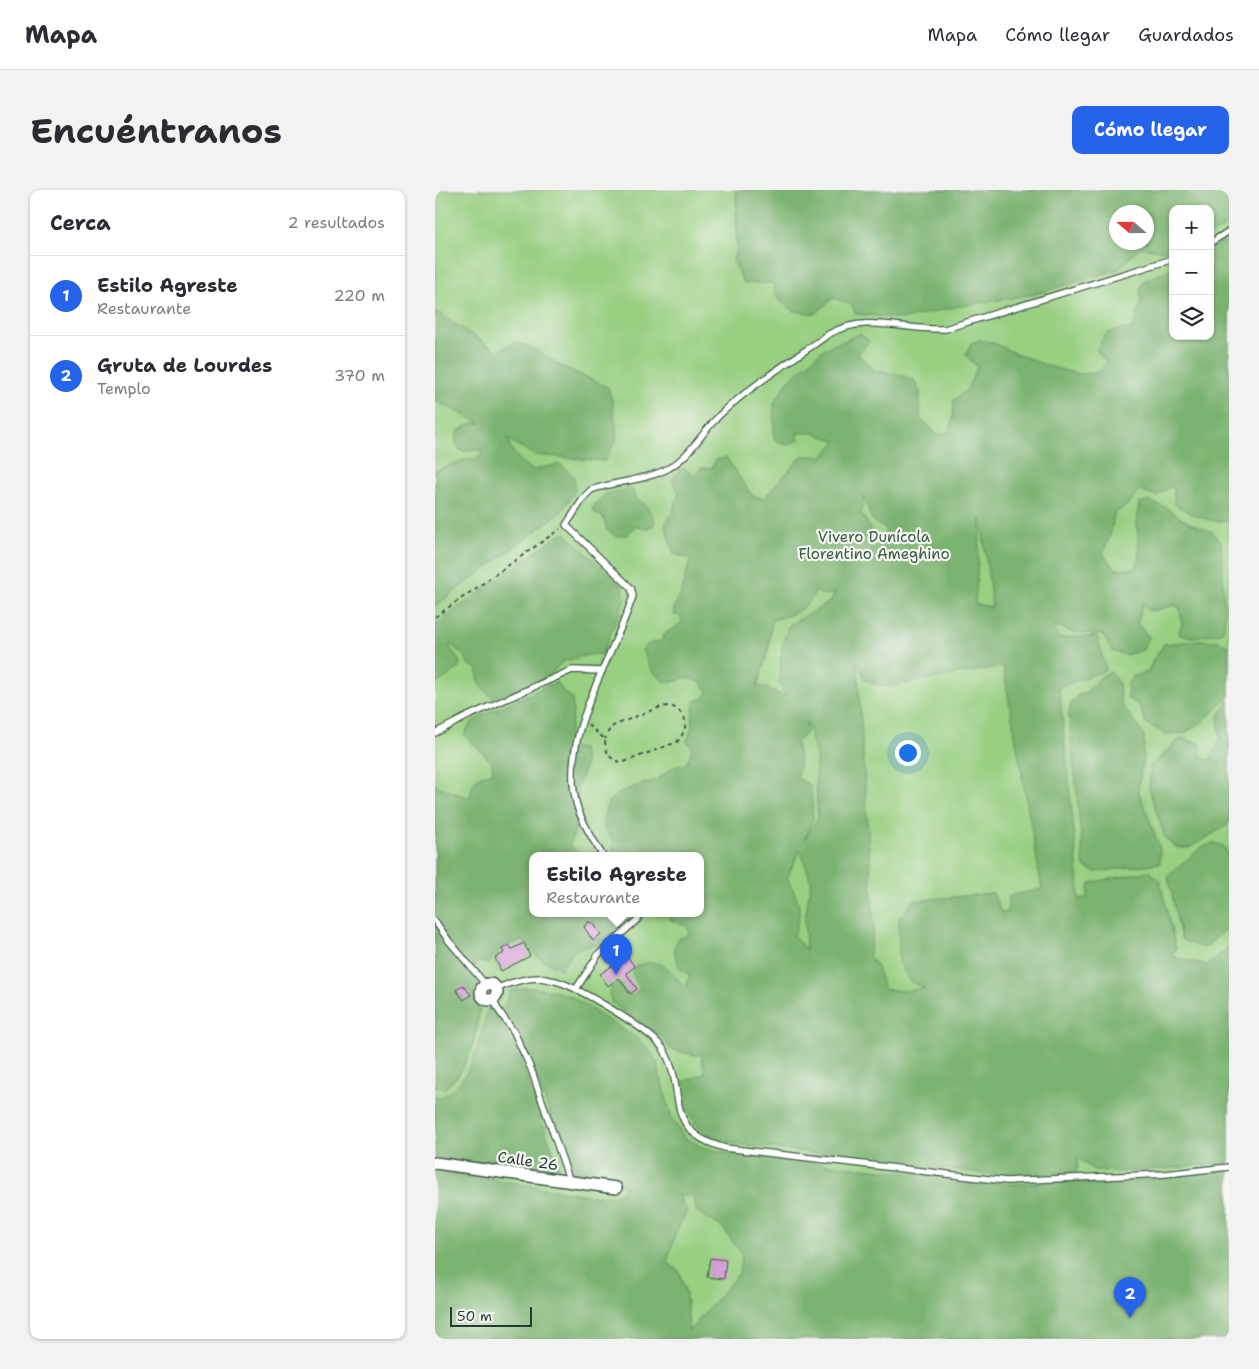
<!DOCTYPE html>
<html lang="es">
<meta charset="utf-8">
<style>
:root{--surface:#fff;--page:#f2f2f3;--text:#2b2b33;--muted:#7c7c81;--line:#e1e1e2;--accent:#2563eb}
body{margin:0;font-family:"Shantell Sans",sans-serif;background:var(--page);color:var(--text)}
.controls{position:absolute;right:15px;top:15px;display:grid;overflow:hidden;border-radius:10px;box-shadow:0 1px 4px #0004}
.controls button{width:45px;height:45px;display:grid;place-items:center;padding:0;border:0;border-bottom:1px solid var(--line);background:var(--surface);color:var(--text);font:25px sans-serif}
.compass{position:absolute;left:674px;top:15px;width:45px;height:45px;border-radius:50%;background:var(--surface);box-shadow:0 1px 4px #0004;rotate:290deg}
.scale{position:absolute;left:15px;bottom:12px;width:82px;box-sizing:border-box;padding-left:5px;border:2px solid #1f3d34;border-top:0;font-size:14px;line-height:18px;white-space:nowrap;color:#1f3d34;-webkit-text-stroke:4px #f6f6f2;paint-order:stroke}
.you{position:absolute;left:472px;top:562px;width:18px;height:18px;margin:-12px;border:4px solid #fff;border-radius:50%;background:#1a73e8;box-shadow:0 0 0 8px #1a73e833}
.badge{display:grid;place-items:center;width:32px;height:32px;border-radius:50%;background:var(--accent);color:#fff;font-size:16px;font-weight:700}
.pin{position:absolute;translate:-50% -41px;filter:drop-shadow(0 1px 2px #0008)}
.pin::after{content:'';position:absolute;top:26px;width:18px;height:15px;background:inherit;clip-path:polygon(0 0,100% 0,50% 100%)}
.popup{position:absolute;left:94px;top:662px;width:175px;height:65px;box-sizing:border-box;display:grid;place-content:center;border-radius:10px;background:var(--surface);filter:drop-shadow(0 1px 4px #0005);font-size:16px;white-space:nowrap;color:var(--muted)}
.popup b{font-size:19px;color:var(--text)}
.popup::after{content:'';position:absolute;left:50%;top:100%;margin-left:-10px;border:10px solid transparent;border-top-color:var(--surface)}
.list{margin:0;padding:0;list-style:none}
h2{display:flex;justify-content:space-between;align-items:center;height:65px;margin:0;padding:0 20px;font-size:21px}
h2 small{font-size:16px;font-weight:400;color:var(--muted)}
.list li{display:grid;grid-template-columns:32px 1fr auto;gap:15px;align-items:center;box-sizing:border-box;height:80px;padding:0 20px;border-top:1px solid var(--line)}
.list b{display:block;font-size:19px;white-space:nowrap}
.list p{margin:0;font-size:16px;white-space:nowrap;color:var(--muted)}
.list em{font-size:16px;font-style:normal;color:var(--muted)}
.icon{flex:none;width:28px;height:28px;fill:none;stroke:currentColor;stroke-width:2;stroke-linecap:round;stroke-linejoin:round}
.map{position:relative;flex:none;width:794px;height:1149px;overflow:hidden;border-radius:10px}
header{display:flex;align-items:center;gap:30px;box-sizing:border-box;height:70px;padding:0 25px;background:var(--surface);border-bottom:1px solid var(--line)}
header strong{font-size:24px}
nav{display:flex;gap:28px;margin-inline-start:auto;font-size:18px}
.intro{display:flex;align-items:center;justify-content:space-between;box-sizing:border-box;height:120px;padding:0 30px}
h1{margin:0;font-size:35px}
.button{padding:12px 22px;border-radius:10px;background:var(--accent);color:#fff;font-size:18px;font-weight:700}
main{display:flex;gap:30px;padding:0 30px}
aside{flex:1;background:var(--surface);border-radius:10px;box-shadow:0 1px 4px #0004}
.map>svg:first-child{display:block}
</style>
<header>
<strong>Mapa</strong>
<nav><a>Mapa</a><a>Cómo llegar</a><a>Guardados</a></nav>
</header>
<div class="intro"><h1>Encuéntranos</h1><a class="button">Cómo llegar</a></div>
<main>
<aside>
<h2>Cerca<small>2 resultados</small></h2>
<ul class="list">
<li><span class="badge">1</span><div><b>Estilo Agreste</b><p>Restaurante</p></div><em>220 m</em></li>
<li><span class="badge">2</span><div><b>Gruta de Lourdes</b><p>Templo</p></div><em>370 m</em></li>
</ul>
</aside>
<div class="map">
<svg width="794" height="1149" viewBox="0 0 794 1149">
<rect width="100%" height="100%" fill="#f6f6f2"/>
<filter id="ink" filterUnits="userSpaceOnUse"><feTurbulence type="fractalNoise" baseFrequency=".02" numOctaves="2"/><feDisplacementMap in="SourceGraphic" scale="10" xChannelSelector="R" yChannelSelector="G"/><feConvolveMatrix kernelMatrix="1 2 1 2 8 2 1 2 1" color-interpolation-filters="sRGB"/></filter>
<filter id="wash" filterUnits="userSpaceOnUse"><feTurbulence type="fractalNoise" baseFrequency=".0096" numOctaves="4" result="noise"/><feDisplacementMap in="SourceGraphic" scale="20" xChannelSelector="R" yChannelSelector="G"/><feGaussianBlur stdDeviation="1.12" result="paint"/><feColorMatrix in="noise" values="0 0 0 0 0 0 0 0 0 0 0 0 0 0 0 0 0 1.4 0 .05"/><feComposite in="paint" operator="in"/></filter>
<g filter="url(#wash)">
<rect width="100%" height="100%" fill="#ede1c1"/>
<path fill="#98cf81" stroke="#5c865a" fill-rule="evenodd" d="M0,0H794V1149H0ZM738,19H775V146H738ZM682,22H712V52H682ZM97,666H265V724H97Z"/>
<path fill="#7ab26f" stroke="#4c7852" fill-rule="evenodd" d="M301,0H794V34L775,46V19H738V60L730,61L705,57L684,79L601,104L520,117L469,129L421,124L416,114L398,108L380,124L359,121L343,109L337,93H309L298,70L302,58ZM682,22H712V52H682Z
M794,49V331C772,333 758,325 739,314V298L734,297L722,306L704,301L693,314L679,324L676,342L668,364L680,379L701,378L704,368L702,330L704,313L714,311L730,317L752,332L777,342L786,352L790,427L789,438L785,443L758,447L745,445L744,441L747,436L745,418L739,415L717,421L711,419L708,413L702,433L714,447L708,460L691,465L677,461L667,444L639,443L620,435L623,448L662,446L671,480L624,497L643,683L644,709L652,708L655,693L715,681L725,691L741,759L736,766L772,775L794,757V972L729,979L677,982L657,979L643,968L642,982L572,986L295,953C270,944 258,938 250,911C247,904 245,900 248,892L270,883L266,864L258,865L235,859L229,849L176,812L174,804L178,795L184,793L191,802L197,806L205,798L197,784L201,776C229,766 234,781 251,798L255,785L245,779L240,765V755L244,748L254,745L253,737L236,730L234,724H265V666H177L179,652L170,640L168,629L173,612L187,601L221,590L237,578L252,573L257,559L252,550L256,541L259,511L270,508L273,501L265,492L249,487L243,491L231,492L217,481L207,460L213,454L226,451L230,444L248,432L244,425H239C237,415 245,409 247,400C250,389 252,379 256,369L239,364L230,335L239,319L244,301L237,292L241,284L249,278L259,286L266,278H276L281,270L291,267L317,306L329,308L367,266H389L401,251L379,243H362L364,250L352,255L339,249V213L354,190L389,159L425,144L434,151L423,164L440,181L463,184L479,190L485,202V228L503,245L514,242L518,228L519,210L532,200L542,177L531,165L536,153L545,150L559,153L581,164L613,176L643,184L662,183L672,173L662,160C670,140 676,140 697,139L706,114L705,99L710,90L738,78V146H775V59ZM429,307C436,324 432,331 452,339L436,365L438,343L426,323ZM546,327L557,417L540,414ZM380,402L392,405L400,402L395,412L353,436L347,457L344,493L351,507L333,498L322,496L333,461L337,430C356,425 371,421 380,402ZM422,470L430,490L450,497L568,476L607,699L574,706L572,723L566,722L558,703L478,711L464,728V771L474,791L490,798L469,801L449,799L442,777L434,766L439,738ZM371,530L381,564V598L383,628L370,649L378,629L376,596L362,588L365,570L361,552L371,543ZM365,660L376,691L370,729L371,760L359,746C367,717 366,715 352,688Z
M0,121L62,161L80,152L99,159L126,176L173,197L178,214L182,248L170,271L100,265L72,249L79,264L97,280L125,274L139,287L140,301L126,322L0,416V281L26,271L47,266L46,260L26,261L20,251L23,241L37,233H46L0,211Z
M194,298L199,302V307L212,316L220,331L218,336L211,338L199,337L192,345L181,346L172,340L168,327L159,322L157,318L169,305Z
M125,344H131L138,351L188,397L190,410L167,464H158L128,471L114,486L67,508L61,509C49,501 42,495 43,479L33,474L31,468L17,455L14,456L25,472L23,479C15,483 8,491 0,493V435Z
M766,450L784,451L794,457V506L770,530L750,543L731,544L711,533L704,515L693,509L692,494L699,486L713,482L718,470L729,454Z
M676,482L684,494L686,514L709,545L708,571L703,600L725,658V673L661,682L649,677L634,524L636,514L644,504L652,502L665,487Z
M121,492L127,500L137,508C140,527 133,539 134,557L147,559L150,570V576L143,596L140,641L135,655L146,666H97V724H196C190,737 170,752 156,756C153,757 148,757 144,758C137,762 130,773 126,780C119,773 108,773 101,765C94,757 98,757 87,751L71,755L58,767L54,774L45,772L35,781C38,785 41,790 43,795C49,816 40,856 29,875C25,884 17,893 9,899L1,896L0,595L34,608C40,588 38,588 58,582L57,572L29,545L36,533L46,526Z
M794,510V632L791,636L754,658H743L731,650L714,599L716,575L746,548L766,554V568L775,571L785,549L783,527Z
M780,653L789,656L794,669V737L769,758L754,753L746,749L733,686L767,657Z
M95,797L120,801L137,807L203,849L213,859L221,871L237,929L250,948L267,957L291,963L572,994L639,992L667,995L794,980V1149H0V979L155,1006L180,1005L191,998L184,994L141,988L137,986L96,871L79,834L68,819L75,801ZM257,1003L261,1021L288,1038L307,1064L304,1083L254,1141L251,1104L244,1081L232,1072L241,1042L252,1021L244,1006H253Z
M53,818H57L82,861L125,981L116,984L82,978L72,971L65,978L0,967V904L3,908C9,907 13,903 19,898C41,877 46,847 53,818Z"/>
<g id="blocks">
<path fill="#d397d3" d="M153,732L158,733L166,744L158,751L149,737Z
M89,753L95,766L66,781L60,768L69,763L67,759L74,755L77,759Z
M192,766L200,777L191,783L202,799L195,804L184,788L173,796L165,784Z
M28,795L36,805L29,810L21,800Z
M275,1068L291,1070L289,1089L272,1087Z"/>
</g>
</g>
<g filter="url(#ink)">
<use href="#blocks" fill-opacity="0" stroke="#3e5649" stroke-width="1"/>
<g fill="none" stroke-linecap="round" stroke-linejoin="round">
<g stroke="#3e5649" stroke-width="8">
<path id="lane" d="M775,53L794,41
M0,543L33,526L137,480L167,481
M168,666C159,651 147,633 142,616C122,548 178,469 198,406L196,398L131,335L150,306L156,300C181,291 210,291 234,278C257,265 269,238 289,221C321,192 359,169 394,144C432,123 469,141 510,139L738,69
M0,731L14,751L51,795
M61,799C74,793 91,788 105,788C111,789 118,790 124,792C145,799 218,841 229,860C253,902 226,941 290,958L571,991L730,984L794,977
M141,799L163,765L203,729L204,724
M58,808L62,818L79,842L96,879L135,992"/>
</g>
<g stroke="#3e5649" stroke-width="14">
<path id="street" d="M46 802a8 8 0 1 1 16 0a8 8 0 1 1-16 0Z
M0,973L181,998"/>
</g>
<path stroke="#3e5649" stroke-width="2" stroke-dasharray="4 4" stroke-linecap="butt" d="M0,427L125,339
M153,535L170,549C170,562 175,572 189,572L242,552C247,546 252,538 250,530C248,523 240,516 233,516C223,516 191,531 180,535L175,538L170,549"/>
<use href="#lane" stroke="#fff" stroke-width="5.5"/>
<use href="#street" stroke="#fff" stroke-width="11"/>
</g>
</g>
<g text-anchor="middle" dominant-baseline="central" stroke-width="4.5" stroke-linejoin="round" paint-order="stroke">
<g font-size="15" fill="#375a43" stroke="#f6f6f2">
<text x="439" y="347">Vivero Dunícola<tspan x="439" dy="17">Florentino Ameghino</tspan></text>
</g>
<g font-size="15" fill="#1f3d34" stroke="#f6f6f2">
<text transform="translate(93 971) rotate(8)">Calle 26</text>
</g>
</g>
</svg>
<div class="controls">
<button>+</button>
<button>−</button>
<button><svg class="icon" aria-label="layers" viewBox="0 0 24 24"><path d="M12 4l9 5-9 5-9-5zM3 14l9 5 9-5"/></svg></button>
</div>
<svg class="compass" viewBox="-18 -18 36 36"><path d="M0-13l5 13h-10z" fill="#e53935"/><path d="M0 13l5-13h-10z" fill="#7c7c81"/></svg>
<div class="scale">50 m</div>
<div class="you"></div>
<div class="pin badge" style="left:181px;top:785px">1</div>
<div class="popup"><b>Estilo Agreste</b>Restaurante</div>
<div class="pin badge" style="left:695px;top:1128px">2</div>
</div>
</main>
